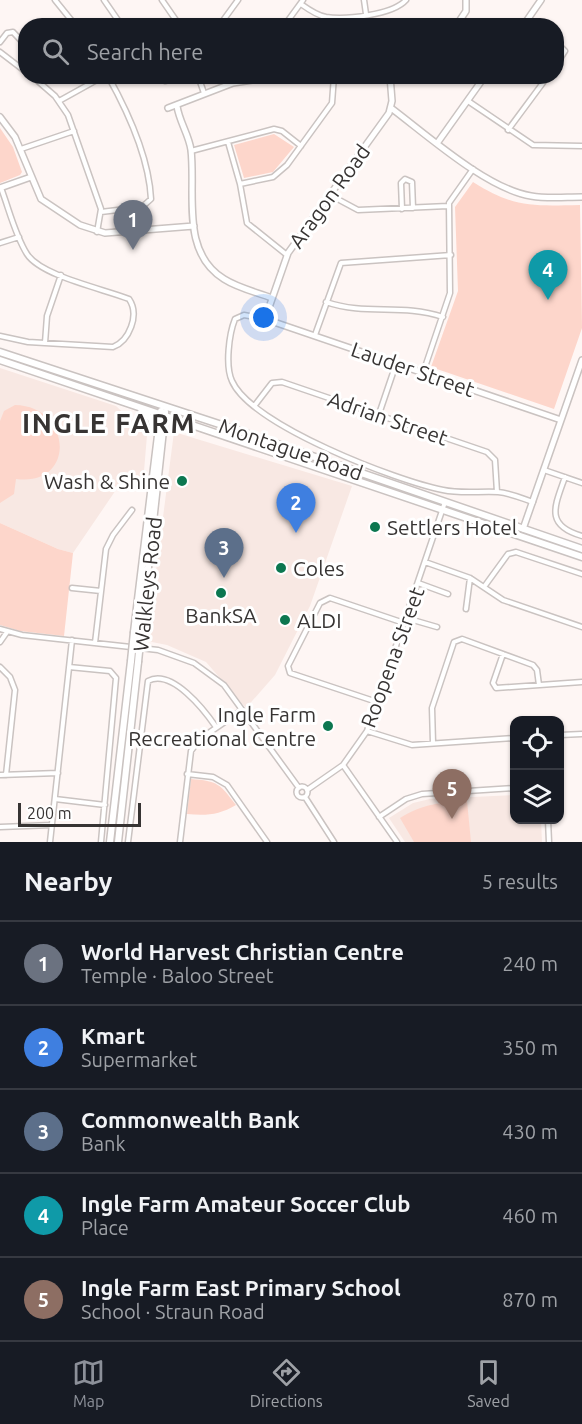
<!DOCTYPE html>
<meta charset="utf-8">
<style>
:root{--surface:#171b24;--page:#20242c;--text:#f1f3f6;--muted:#9ea1a6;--line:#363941;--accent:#8c9099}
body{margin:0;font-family:Ubuntu,sans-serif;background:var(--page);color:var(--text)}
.controls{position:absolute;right:18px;bottom:18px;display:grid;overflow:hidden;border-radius:12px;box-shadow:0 2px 4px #0004}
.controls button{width:54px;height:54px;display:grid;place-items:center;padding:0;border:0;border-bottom:2px solid var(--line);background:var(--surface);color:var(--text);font:30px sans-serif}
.scale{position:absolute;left:18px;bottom:15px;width:123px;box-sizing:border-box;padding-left:6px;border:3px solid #373433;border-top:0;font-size:16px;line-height:21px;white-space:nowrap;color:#373433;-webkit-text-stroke:4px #fff;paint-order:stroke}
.you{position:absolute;left:264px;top:318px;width:21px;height:21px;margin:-15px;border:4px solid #fff;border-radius:50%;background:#1a73e8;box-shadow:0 0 0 9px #1a73e833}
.badge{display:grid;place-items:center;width:39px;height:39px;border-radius:50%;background:var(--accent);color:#fff;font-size:20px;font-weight:700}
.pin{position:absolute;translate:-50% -50px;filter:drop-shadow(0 2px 3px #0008)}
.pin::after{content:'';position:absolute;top:32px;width:21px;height:18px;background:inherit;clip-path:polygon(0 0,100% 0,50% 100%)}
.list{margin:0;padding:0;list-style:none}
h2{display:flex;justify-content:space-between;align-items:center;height:78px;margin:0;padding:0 24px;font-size:26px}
h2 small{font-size:20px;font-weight:400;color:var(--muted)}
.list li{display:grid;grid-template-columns:39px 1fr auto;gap:18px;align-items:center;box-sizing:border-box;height:84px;padding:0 24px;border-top:2px solid var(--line)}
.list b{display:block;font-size:22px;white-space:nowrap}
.list p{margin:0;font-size:20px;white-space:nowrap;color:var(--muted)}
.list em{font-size:20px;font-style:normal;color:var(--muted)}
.icon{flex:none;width:33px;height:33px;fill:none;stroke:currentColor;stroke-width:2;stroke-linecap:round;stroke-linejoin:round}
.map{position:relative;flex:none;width:582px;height:842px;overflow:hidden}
.search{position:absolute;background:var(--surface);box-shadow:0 2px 4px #0004;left:18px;right:18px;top:18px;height:66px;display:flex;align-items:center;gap:15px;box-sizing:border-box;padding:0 21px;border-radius:24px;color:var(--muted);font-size:22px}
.sheet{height:498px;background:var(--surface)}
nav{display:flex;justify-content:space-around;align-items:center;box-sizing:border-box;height:84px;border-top:2px solid var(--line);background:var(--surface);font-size:16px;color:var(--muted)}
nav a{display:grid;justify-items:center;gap:3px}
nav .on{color:var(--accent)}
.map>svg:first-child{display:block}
</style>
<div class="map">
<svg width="582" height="842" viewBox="0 0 582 842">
<rect width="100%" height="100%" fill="#fef6f4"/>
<path fill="#f8e8e3" d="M0,368L116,406L147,435L143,483L120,484L73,553L58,549L0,523Z
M174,432L352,486L310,606L275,675L246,708L206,662L167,645L147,641Z
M514,795V820H541L542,842H405L389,818L413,803L430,799Z"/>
<path fill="#fdd6cb" d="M0,128L13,147L22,172L20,175L0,183Z
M274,134L294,147L273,172L244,178L234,145Z
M473,182C514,208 533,206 580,205L582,328L554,409L431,367L458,291L455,207Z
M15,405C72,406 77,487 16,479L14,494L0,503V421L4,411Z
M0,523L58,549L73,553L64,636L20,631L0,625Z
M191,779C218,781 220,784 236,805C219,815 206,816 187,814Z
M467,801L471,842H414L400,818C423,804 441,802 467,801Z"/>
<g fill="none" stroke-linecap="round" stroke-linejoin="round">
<g stroke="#cac3c1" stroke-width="7">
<path id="minor" d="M55,0L76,26
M104,0L122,26
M162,0L180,26
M364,0L366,14
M301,4C308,9 316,15 326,17C345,20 393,15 406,0
M526,21L533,26
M219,26L238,0
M284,26L303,0
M0,42L7,33L13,32L26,46
M556,42L565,51L556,65
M0,52L26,72
M32,76L55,96L68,115L101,209L97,232
M153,76L165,81L185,76
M198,76L204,93
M59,101L104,76
M468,101L533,145L582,146
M508,130L548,76
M228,142L240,184L247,223L287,255
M21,149L74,131
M191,151L274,129L282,131L301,146
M240,184L273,177L287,165L332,103L334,76
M330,195L358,210L448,206
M402,209L401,183L405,179L412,182L413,208
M101,212L142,207L151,199C149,157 128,112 108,76
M0,243L19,237
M326,302C367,316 401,303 443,317
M265,319L244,315L235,319C229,334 225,366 232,381C251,425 397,481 443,490C461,494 479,491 498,492C510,493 521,498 533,502
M315,335L341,263L451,255
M0,336L28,342L113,347C129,341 140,315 129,299C104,289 41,276 27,254C15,235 9,209 1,188
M45,343L47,316L61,275
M423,373L450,293L449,203L473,169
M255,405L272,383L282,382L487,452L495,460L497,492
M379,414L396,364
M544,470L582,483
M565,477C555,506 544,525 582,536
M425,562L470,578L503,600L582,627
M418,583L448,594
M484,587L508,554L516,552L582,574
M72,588L101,591
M466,609L470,578
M406,618L437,627
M0,629L22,635L158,650L194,663L224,685L299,788
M0,642L7,632
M95,643L106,549L113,535L132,510
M503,654L493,683L496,688L582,682
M0,667L10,677L15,690L6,775
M69,667L110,671L116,678L101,842
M377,702L290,673L288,666L320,603L330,598L404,623
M367,731L412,745L514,738
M560,735L582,734
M433,743L432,708L454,642L462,639L533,665L537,670L539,685
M343,765L397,842
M187,774L213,777L227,785L267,842
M0,775L58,773
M296.5 792a5.5 5.5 0 1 1 11 0a5.5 5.5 0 1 1-11 0Z
M307,790L343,765L367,731L445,502
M305,797L334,842
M55,799L105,805
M379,817L406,799L422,794L514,788
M548,820L549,842
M0,827L52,825
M50,842L72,640
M128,842L148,681C172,668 205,711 216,727
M180,842L191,751L200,739L242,710"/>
</g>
<g stroke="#cac3c1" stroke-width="8">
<path id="tertiary" d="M456,26L466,11V0
M523,26L541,0
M390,76L392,101L389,113L288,253L265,319L561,420
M177,106C179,121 189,135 191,150C196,193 180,252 224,279C238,288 256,292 272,298
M168,108L233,83L279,76
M391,108C427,135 487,189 531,196C548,199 565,197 582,197
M0,117L15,137L41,199L80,225L105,233L194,226
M438,142L485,76
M0,188L31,177
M523,529L582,360"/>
</g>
<g stroke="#cac3c1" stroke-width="9">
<path id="secondary" d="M0,352L225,426L582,549
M0,360L582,557
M141,409L151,419L155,432
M134,632L161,411
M141,632L165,412
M110,842L131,661
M118,842L138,662"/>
</g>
<use href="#minor" stroke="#fff" stroke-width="4"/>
<use href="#tertiary" stroke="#fff" stroke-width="5"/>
<use href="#secondary" stroke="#fff" stroke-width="6"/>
<g stroke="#cac3c1" stroke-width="9" stroke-linecap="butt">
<path id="secondary-bridge" d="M131,661L134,632
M138,662L141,632"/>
</g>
<use href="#secondary-bridge" stroke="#fff" stroke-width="6"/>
</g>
<g fill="#0c7750" stroke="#fff" stroke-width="2">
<circle cx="182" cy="481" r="6"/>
<circle cx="375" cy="527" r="6"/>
<circle cx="281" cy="568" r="6"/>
<circle cx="221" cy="593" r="6"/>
<circle cx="285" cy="620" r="6"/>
<circle cx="328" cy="726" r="6"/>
</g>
<g text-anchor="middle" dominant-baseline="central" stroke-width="6" stroke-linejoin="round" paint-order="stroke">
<g font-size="21" fill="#373433" stroke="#fff">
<text transform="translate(329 196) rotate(-54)">Aragon Road</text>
<text transform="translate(413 369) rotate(19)">Lauder Street</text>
<text transform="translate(388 418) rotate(19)">Adrian Street</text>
<text transform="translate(291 449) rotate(19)">Montague Road</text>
<text transform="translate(147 584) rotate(-84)">Walkleys Road</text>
<text transform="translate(392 657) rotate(-70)">Roopena Street</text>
</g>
<g font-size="21" fill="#373433" stroke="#fff" text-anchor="start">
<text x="170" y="481" text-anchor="end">Wash &amp; Shine</text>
<text x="387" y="527">Settlers Hotel</text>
<text x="293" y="568">Coles</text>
<text x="221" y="615" text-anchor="middle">BankSA</text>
<text x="297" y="620">ALDI</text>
<text x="316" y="714" text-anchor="end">Ingle Farm<tspan x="316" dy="24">Recreational Centre</tspan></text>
</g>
<g font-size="27" font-weight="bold" letter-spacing="1.5" fill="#373433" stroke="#fff">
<text x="109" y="423">INGLE FARM</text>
</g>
</g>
</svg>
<div class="controls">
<button><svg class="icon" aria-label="locate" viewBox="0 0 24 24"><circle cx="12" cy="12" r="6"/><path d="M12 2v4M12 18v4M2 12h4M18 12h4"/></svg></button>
<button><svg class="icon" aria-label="layers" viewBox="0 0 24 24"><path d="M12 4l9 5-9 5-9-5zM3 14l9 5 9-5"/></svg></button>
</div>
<div class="scale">200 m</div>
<div class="you"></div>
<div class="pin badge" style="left:133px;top:250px;background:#6b7280">1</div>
<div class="pin badge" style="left:296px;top:533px;background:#3f7fe0">2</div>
<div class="pin badge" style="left:224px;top:578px;background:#5c6f8a">3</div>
<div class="pin badge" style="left:548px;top:300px;background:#0f9aa8">4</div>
<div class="pin badge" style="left:452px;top:819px;background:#8d6e63">5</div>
<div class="search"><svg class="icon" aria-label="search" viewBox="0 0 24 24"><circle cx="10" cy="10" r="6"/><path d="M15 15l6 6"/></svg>Search here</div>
</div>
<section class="sheet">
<h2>Nearby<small>5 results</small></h2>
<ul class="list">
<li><span class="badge" style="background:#6b7280">1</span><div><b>World Harvest Christian Centre</b><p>Temple · Baloo Street</p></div><em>240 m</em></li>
<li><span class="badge" style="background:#3f7fe0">2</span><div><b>Kmart</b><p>Supermarket</p></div><em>350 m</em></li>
<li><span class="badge" style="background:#5c6f8a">3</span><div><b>Commonwealth Bank</b><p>Bank</p></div><em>430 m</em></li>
<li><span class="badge" style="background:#0f9aa8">4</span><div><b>Ingle Farm Amateur Soccer Club</b><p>Place</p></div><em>460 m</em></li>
<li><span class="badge" style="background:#8d6e63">5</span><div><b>Ingle Farm East Primary School</b><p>School · Straun Road</p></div><em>870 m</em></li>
</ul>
</section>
<nav>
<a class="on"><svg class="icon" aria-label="map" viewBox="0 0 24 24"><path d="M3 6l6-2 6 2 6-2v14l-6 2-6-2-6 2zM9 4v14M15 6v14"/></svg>Map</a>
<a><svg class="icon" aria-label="directions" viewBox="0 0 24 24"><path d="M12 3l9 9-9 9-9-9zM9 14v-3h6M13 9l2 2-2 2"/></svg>Directions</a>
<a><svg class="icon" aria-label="saved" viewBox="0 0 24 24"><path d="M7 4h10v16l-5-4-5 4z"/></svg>Saved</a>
</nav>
